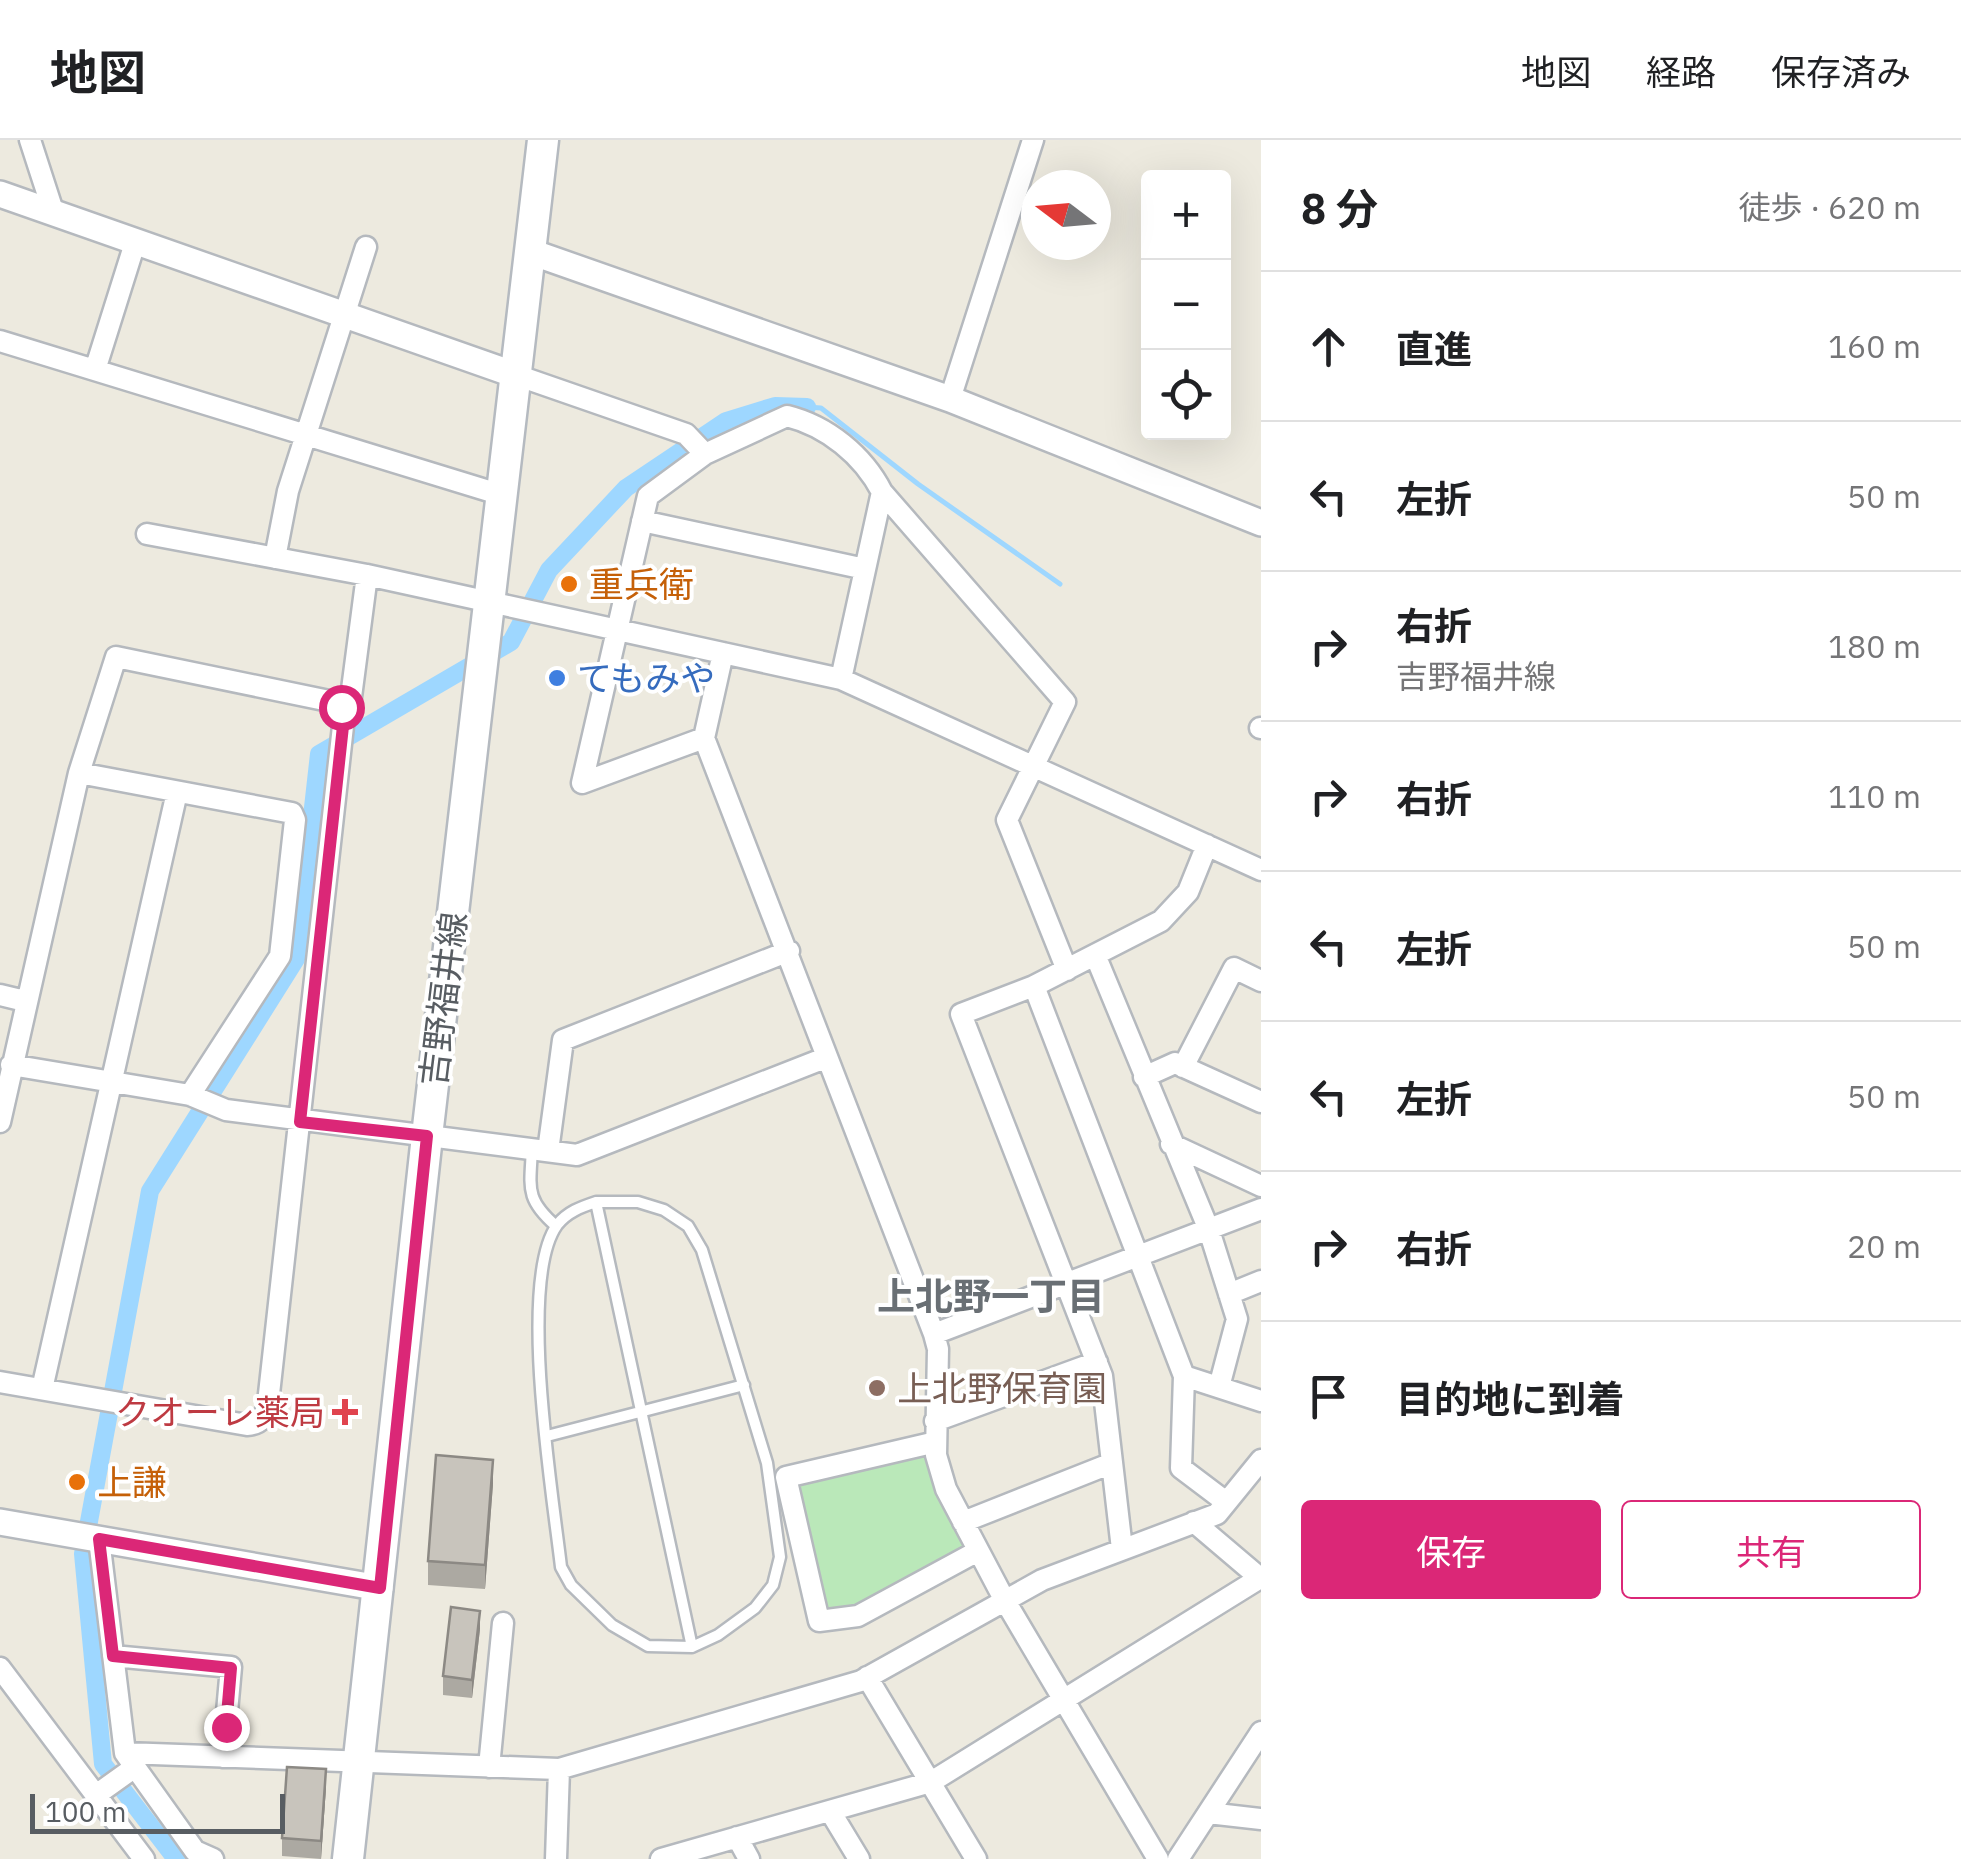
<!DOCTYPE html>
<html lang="ja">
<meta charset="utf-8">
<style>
:root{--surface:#fff;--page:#f2f2f2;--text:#202124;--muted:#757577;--line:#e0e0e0;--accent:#db2777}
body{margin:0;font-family:"IBM Plex Sans","Noto Sans JP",sans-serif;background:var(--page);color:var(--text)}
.controls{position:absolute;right:30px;top:30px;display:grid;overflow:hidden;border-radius:10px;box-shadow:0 10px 40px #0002}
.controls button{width:90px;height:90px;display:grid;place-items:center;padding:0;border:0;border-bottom:2px solid var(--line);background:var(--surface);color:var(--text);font:50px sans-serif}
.compass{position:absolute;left:1021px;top:30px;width:90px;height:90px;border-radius:50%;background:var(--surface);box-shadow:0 10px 40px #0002;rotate:286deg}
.scale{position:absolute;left:30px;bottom:25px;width:255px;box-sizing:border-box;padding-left:10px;border:5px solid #585d62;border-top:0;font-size:28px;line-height:35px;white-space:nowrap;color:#585d62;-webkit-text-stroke:8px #fff;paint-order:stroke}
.stop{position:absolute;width:30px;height:30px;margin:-22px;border:8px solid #db2777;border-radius:50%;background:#fff}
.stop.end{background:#db2777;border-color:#fff;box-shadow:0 2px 10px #0008}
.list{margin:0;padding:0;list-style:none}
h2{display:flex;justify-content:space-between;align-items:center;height:130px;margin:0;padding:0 40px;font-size:42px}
h2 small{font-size:32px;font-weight:400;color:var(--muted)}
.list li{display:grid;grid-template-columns:65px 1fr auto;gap:30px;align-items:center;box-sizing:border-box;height:150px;padding:0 40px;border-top:2px solid var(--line)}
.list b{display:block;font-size:38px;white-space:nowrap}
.list p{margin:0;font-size:32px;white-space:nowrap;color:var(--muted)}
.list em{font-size:32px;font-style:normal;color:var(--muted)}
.actions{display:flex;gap:20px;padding:30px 40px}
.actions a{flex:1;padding:22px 0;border:2px solid var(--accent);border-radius:10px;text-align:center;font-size:35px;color:var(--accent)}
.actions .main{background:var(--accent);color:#fff}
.icon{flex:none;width:55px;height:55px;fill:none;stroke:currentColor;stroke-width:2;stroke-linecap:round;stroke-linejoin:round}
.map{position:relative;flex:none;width:1261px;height:1719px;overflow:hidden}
header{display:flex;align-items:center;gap:60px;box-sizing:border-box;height:140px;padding:0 50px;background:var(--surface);border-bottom:2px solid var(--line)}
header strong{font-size:48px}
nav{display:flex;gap:55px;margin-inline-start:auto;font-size:35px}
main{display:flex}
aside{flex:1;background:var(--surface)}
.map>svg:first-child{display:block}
</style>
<header>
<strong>地図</strong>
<nav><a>地図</a><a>経路</a><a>保存済み</a></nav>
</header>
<main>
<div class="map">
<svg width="1261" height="1719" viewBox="0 0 1261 1719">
<rect width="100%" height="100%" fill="#edeadf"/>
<path fill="#bae8b9" d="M936,1302L978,1411L866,1472L819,1481L793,1336Z"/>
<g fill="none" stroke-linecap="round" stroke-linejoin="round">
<path stroke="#9ed7ff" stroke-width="5" d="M807,267L821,268L918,344L1060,444"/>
<path stroke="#9ed7ff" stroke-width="18" d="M176,1719L103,1624L83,1414L150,1051L296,819L319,614L511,502L549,430L626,348L726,281L775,266L807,267"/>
<g stroke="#b5b9be" stroke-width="15">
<path id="service" d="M532,1009C530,1048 525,1059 556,1086
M596,1062H638L664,1070L688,1086L702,1110L767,1323L780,1417L773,1445L755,1468L718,1495L692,1507L648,1506L612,1485L571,1445L561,1427C553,1356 517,1141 557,1085C567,1072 581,1067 596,1062Z
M596,1062L692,1507
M547,1296L744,1245"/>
</g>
<g stroke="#b5b9be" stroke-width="25">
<path id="minor" d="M30,0L54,74
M0,201L502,355
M95,230L135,103
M516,235L686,294L705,314
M950,259L1033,0
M642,381L865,429
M147,394L367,435L841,539L1261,730
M275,418L288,351L366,107
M723,513L704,598L934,1194L938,1209L936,1315L946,1349L1004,1459L1158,1719
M841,539L882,352
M341,567L351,557L367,435
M1260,588H1261
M704,598L582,643L648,356L705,314L787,276C827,286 863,315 882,352L1065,562L1007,680L1067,830
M79,633L292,673L295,680L280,816L190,955
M1207,705L1188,752L1161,781L1034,846L1184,1236L1261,1261
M1096,817L1209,1090L1237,1179L1219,1247
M1034,846L961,874L1102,1236L1122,1409
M0,855L25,861
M11,925L190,955L226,970L577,1015L825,918
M1183,927L1234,828L1261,841
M1144,937L1175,923L1261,962
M0,982L79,633L116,517L334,562L341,567
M1171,1004L1261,1046
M548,1011L563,900L789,811
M1229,1154L1261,1141
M934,1194L1261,1069
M1184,1236L1181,1328L1226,1362
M0,1242L247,1285C262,1284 265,1276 268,1263L344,577L341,567
M42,1249L177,652
M935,1281L1097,1222
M936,1302L786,1337L819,1481L858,1476L978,1411
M963,1382L1112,1323
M1194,1382L1261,1439
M99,1399L125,1613L195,1711L213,1719
M113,1516L231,1527L223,1617
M0,1528L144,1719
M867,1537L976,1719
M125,1613L559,1629L861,1541L1042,1440L1217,1374L1261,1320
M489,1627L503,1483
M96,1655L135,1627
M830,1671L859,1719
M1208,1673L1261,1679
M737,1697L749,1719
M556,1719L559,1629
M661,1719L931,1642L1260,1438
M1178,1719L1261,1592"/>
</g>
<g stroke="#b5b9be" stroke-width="30">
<path id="tertiary" d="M0,54L516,235
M531,112L950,259L1261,383
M0,1382L380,1448"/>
</g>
<g stroke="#b5bac0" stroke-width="35">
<path id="secondary" d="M348,1719L427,996L543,0"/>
</g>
<use href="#service" stroke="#fff" stroke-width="10"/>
<use href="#minor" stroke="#fff" stroke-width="20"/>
<use href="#tertiary" stroke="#fff" stroke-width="25"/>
<use href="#secondary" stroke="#fff" stroke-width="30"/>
</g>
<path fill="#aca9a2" d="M493,1344L485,1449L428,1445V1421Z
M480,1489L472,1558L443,1555V1536Z
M326,1647L321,1719L282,1716V1698Z"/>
<path fill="#8c8984" d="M493,1320V1344L485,1449V1425Z
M480,1471V1489L472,1558V1540Z
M326,1629V1647L321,1719V1701Z"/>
<path fill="#c8c4bc" stroke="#8c8984" stroke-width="2.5" d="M436,1315L493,1320L485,1425L428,1421Z
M451,1467L480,1471L472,1540L443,1536Z
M287,1627L326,1629L321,1701L282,1698Z"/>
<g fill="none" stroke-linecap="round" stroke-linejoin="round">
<path stroke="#db2777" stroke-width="12" d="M226,1587L231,1528L113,1516L99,1399L380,1448L427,996L300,982L344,577L341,567"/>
</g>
<g fill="#e8710a" stroke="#fff" stroke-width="4">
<circle cx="569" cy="444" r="10"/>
<circle cx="77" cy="1342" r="10"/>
</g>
<circle fill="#3f7fe0" stroke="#fff" stroke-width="4" cx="557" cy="538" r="10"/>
<circle fill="#8d6e63" stroke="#fff" stroke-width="4" cx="877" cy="1248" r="10"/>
<path fill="#e0444e" stroke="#fff" stroke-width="4" d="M340 1257h10v10h10v10h-10v10h-10v-10h-10v-10h10z"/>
<g text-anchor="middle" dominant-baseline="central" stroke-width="8" stroke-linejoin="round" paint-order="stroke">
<g font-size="35" fill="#c56008" stroke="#fff" text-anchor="start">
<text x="589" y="444">重兵衛</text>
<text x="97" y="1342">上謙</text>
</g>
<g font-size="35" fill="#366cbe" stroke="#fff" text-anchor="start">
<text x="577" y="538">てもみや</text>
</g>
<g font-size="35" fill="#585d62" stroke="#fff">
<text transform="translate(443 859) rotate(-83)">吉野福井線</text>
</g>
<g font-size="35" fill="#785e54" stroke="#fff" text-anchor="start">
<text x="897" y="1248">上北野保育園</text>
</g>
<g font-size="35" fill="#be3a42" stroke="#fff" text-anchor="end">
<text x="325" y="1272">クオーレ薬局</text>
</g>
<g font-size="38" font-weight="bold" fill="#696f74" stroke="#fff">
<text x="991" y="1155">上北野一丁目</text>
</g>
</g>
</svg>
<div class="controls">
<button>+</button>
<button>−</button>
<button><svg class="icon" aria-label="locate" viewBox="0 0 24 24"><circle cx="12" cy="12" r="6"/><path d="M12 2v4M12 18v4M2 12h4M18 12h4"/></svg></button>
</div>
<svg class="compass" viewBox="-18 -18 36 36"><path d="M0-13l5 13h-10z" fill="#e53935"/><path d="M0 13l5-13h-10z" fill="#757577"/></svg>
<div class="scale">100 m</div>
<div class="stop" style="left:341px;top:567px"></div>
<div class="stop end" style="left:226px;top:1587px"></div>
</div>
<aside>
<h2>8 分<small>徒歩 · 620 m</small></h2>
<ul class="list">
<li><svg class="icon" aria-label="ahead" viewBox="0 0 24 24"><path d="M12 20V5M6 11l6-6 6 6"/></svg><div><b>直進</b></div><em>160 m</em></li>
<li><svg class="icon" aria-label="left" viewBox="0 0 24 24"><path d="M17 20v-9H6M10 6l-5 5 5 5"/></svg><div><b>左折</b></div><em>50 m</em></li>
<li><svg class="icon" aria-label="right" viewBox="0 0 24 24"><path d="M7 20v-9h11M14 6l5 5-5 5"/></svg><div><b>右折</b><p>吉野福井線</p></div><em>180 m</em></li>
<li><svg class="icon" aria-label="right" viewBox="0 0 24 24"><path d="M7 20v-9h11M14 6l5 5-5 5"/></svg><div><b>右折</b></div><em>110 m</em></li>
<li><svg class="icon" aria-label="left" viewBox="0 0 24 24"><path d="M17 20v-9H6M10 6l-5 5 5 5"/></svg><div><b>左折</b></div><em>50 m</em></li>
<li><svg class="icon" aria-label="left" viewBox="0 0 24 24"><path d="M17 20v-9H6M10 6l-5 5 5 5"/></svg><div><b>左折</b></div><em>50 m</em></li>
<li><svg class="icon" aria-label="right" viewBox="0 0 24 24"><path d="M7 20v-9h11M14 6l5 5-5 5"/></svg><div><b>右折</b></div><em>20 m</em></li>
<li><svg class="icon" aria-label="arrive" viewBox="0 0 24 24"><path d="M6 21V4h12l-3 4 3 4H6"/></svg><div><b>目的地に到着</b></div></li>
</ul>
<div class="actions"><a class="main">保存</a><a>共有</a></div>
</aside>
</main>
